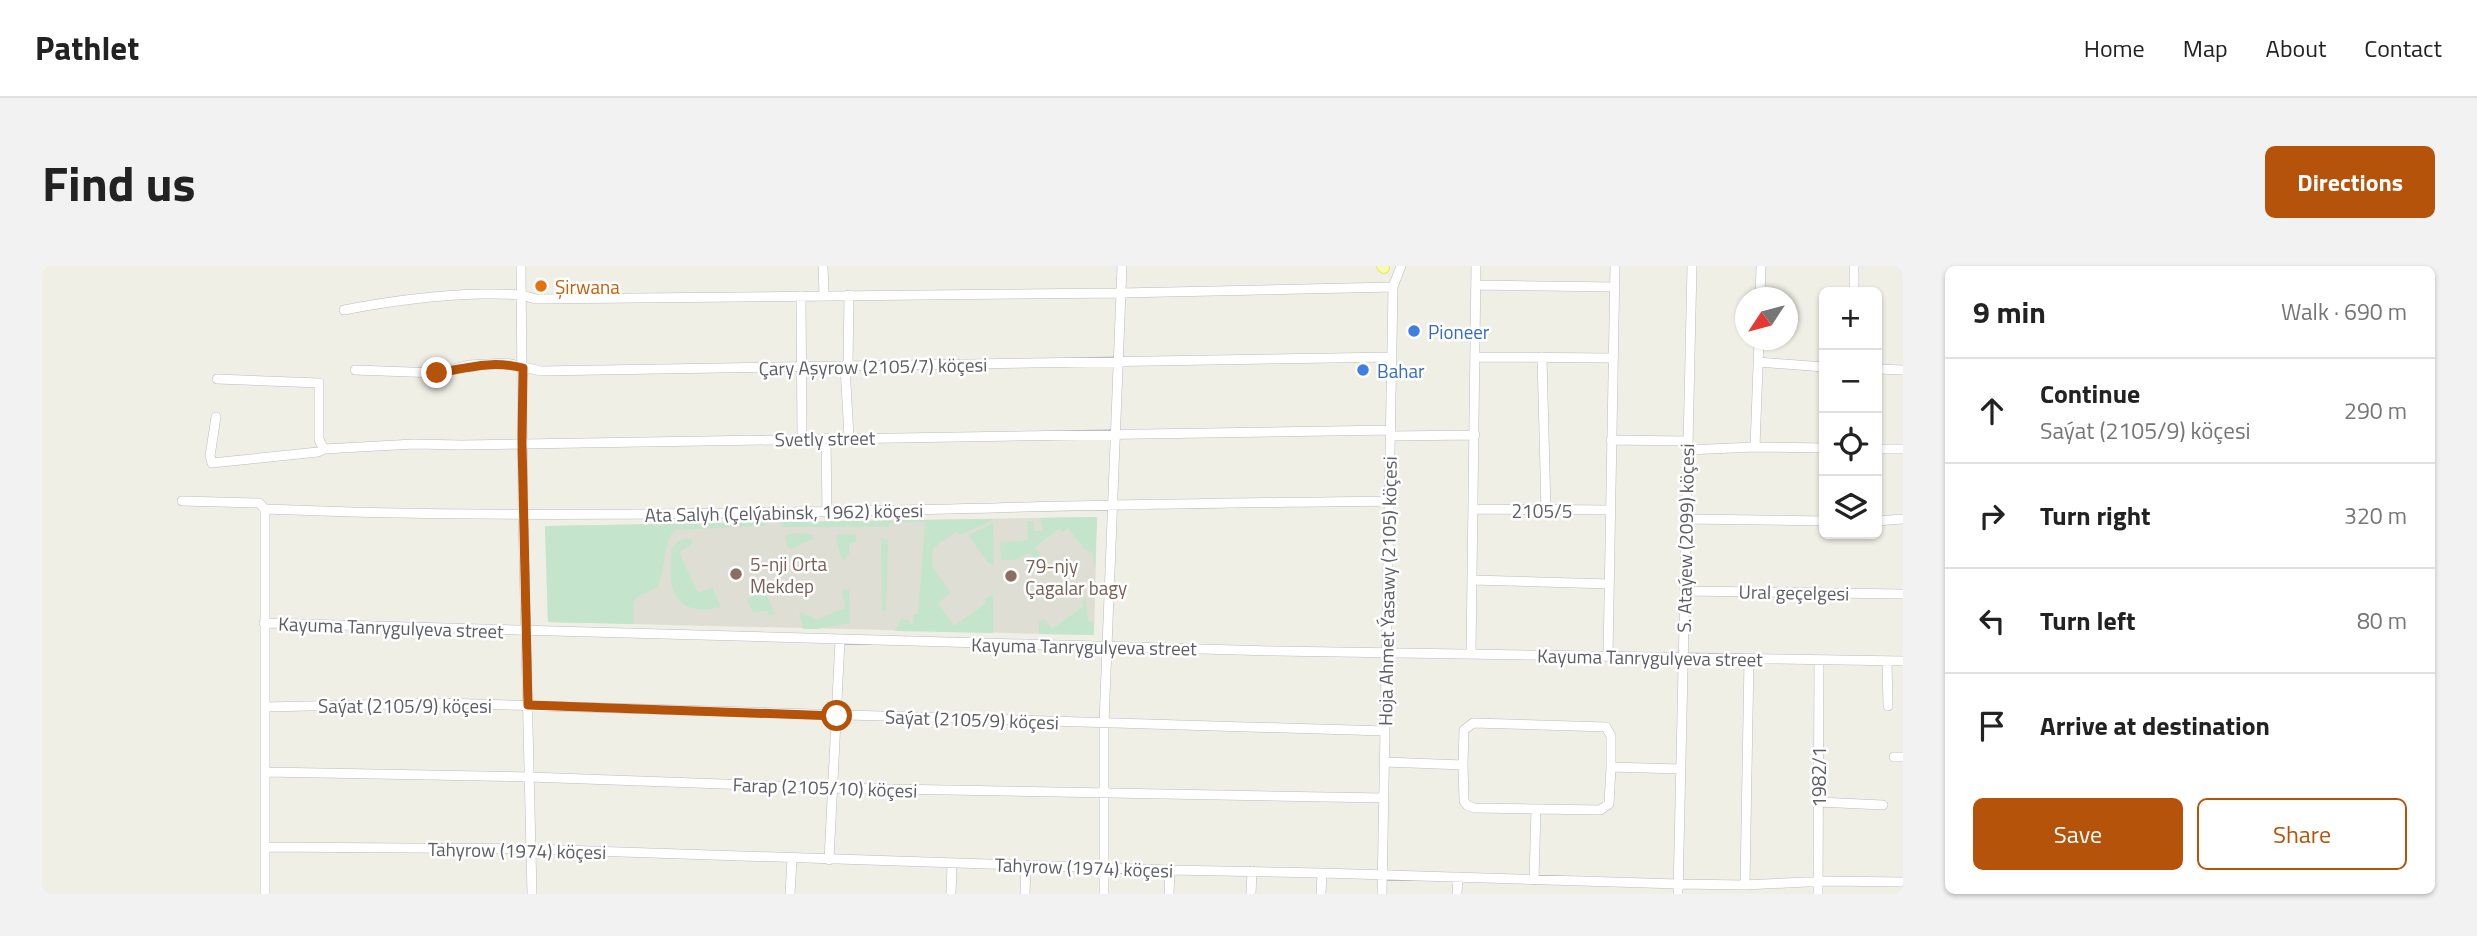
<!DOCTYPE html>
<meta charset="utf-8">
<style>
:root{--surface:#fff;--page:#f2f2f2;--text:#222;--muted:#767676;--line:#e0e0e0;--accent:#b45309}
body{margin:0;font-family:"Titillium Web",sans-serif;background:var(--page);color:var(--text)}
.controls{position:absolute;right:21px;top:21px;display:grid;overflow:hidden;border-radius:10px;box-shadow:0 2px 5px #0004}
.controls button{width:63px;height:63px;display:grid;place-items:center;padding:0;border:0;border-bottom:2px solid var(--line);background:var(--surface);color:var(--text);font:35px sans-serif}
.compass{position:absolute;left:1693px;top:21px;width:63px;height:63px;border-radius:50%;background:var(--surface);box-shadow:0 2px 5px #0004;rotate:234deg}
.stop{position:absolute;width:21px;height:21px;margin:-16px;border:5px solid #b45309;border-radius:50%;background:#fff}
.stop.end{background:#b45309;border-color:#fff;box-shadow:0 2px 7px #0008}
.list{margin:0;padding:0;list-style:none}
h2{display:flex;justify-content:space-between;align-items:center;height:91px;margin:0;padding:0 28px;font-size:30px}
h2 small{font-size:23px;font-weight:400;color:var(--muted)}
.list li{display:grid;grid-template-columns:46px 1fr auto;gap:21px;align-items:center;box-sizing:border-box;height:105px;padding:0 28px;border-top:2px solid var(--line)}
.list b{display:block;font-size:26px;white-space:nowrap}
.list p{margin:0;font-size:23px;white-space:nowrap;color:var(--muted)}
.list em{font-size:23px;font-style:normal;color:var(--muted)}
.actions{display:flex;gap:14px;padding:21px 28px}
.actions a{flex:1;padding:16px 0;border:2px solid var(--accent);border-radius:10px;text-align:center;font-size:24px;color:var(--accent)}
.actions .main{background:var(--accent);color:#fff}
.icon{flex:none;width:38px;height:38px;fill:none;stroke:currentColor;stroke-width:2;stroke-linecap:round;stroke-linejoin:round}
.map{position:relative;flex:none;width:1861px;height:628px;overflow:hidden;border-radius:10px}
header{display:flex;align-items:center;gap:42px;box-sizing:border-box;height:98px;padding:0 35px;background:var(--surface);border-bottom:2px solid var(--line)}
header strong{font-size:33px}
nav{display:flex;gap:38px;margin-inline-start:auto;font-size:24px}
.intro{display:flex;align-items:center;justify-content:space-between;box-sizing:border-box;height:168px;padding:0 42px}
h1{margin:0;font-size:49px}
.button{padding:18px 32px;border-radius:10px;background:var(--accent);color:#fff;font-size:24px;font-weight:700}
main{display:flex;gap:42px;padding:0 42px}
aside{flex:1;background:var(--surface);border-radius:10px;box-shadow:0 2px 5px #0004}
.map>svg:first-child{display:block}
</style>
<header>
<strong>Pathlet</strong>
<nav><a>Home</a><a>Map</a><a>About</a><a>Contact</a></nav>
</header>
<div class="intro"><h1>Find us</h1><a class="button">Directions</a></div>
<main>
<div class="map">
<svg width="1861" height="628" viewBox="0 0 1861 628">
<rect width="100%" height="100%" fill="#efefe6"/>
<path fill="#dfded4" d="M1055,251L1052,369L506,356L503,260Z"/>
<path fill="#c4e5cb" d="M1055,251L1053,304L1051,287L1042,283L1026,262L1021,266L1017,263L993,281L1003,296L997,300L987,287L973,294H959L958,277L986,274L985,255H992V265H1001L998,252Z
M950,253V255L918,269L915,265L891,282L890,300L909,327L896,337L912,360L944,337L942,333L951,328V367L853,365L859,353L867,354V357L871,358L872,348H876L883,256L848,257L847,261H740V256Z
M729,256L720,260L632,264C621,281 623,303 616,321C591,334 591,326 592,358L506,356L503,260Z
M951,257L952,299L946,297L926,269Z
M750,267L770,268L771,273L749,283L746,282L743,270Z
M796,268H814V276L807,278V288L803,293L799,291L795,277H799L795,276L794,270Z
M647,272L650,273V278L637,286L656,327L670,321L679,341C628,352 626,321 630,281L637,275Z
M839,272L846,274L844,345H840Z
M722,322L733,348L727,350L725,345L711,346L705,336L708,331Z
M807,323L808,357L775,363H761L757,346L769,350L774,354L800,343L803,341L800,324Z
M1044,332L1046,355L1052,356V369L997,368V355L1003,353L1010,363L1042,340L1039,335Z"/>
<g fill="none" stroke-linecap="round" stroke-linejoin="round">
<g stroke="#babcc1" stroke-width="10">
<path id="minor" d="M479,0L481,249L490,628
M781,0L782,30
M1434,19L1573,21
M1812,26V0
M759,30L760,172
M1718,32L1719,0
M302,44C348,35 393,29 440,28C459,28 476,27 494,33L1079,27L1351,21
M1434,91L1571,92
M1500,91L1504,244
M1716,96L1782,101
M803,100L807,171
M806,100L807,29
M1835,103L1861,104
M313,104L395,107L427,99L464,97L499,105L1350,91
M175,113L277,117V174L282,183L372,178L419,179L1349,164
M174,151L168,190L170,197L276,186L282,183
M1348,170L1433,169
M784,172L785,246
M1569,174L1645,175
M1713,181L1717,74
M1835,183H1861
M1645,184L1713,181L1782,182
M140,235L217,237L223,243C466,253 709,247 952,242C1083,238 1215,237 1347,235
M1432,243L1568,244
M1643,253L1782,255
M1835,255L1861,253
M1431,314L1567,318
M1642,325L1861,328
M222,357L1233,385L1861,395
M1429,388L1434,0
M1566,390L1573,0
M1845,395L1846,440
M223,441L399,437L1343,465
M1852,491H1861
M1343,496L1421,499L1422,535L1425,539L1432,542L1558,544L1567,538L1569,501L1639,503
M1421,499L1422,464L1431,457L1564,461L1569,470V501
M224,506L488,511L792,522L1341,532
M1776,536L1841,539
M223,581L489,583L1128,604L1280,607L1636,618L1703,619L1784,615L1861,616
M787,594L798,374
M1492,614L1494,543
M1703,619L1707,393
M223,628V243
M748,628L750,593
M909,628L910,597
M983,628L984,600
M1062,628V457L1080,0
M1127,628L1128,604
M1209,628L1210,605
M1279,628L1280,607
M1340,628L1351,21L1359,0
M1415,628L1416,611
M1636,628L1650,0
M1776,628L1777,394"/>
</g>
<g stroke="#eae363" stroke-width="12">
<path id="major" d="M1340,0L1342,2"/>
</g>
<use href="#minor" stroke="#fff" stroke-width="9"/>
<use href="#major" stroke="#f6fbaf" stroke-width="10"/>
</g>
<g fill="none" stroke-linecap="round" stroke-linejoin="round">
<path stroke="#b45309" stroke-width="9" d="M395,107C425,102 450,94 481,102L480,177L486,439L795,450"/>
</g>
<circle fill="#e8710a" stroke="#fff" stroke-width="2.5" cx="499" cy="20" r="7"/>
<g fill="#3f7fe0" stroke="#fff" stroke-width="2.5">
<circle cx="1372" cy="65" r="7"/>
<circle cx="1321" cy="104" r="7"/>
</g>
<g fill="#8d6e63" stroke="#fff" stroke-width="2.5">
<circle cx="694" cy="308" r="7"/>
<circle cx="969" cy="310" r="7"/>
</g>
<g text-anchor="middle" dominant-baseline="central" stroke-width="5" stroke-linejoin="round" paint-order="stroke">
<g font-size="19" fill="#c56008" stroke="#fff" text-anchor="start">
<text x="513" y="20">Şirwana</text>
</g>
<g font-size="19" fill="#366cbe" stroke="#fff" text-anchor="start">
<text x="1386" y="65">Pioneer</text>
<text x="1335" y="104">Bahar</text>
</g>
<g font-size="19" fill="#5d5f65" stroke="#fff">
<text transform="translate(831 100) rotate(-1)">Çary Aşyrow (2105/7) köçesi</text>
<text transform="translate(783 172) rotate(-1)">Svetly street</text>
<text x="1500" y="244">2105/5</text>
<text transform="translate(742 246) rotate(-1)">Ata Salyh (Çelýabinsk, 1962) köçesi</text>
<text transform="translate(1643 272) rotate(-89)">S. Ataýew (2099) köçesi</text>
<text transform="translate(1345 325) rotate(-89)">Hoja Ahmet Ýasawy (2105) köçesi</text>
<text transform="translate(1752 326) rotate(1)">Ural geçelgesi</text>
<text transform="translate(349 361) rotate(2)">Kayuma Tanrygulyeva street</text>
<text transform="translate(1042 380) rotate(1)">Kayuma Tanrygulyeva street</text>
<text transform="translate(1608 391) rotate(1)">Kayuma Tanrygulyeva street</text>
<text x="363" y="439">Saýat (2105/9) köçesi</text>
<text transform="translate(930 453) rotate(2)">Saýat (2105/9) köçesi</text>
<text transform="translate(1776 511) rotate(-90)">1982/1</text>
<text transform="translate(783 521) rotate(2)">Farap (2105/10) köçesi</text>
<text transform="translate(475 584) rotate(1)">Tahyrow (1974) köçesi</text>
<text transform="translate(1042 601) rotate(2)">Tahyrow (1974) köçesi</text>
</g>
<g font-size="19" fill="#785e54" stroke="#fff" text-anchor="start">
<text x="708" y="297">5-nji Orta<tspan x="708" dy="22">Mekdep</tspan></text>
<text x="983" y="299">79-njy<tspan x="983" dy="22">Çagalar bagy</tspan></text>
</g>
</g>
</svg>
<div class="controls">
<button>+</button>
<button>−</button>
<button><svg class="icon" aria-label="locate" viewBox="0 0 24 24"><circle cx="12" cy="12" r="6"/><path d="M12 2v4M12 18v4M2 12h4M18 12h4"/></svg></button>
<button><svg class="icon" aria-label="layers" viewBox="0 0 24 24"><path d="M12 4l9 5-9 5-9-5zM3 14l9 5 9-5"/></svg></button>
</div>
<svg class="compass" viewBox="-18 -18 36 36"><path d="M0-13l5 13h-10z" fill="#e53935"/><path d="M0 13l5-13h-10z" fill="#767676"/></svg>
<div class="stop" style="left:795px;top:450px"></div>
<div class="stop end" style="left:395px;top:107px"></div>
</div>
<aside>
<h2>9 min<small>Walk · 690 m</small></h2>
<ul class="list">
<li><svg class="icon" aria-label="ahead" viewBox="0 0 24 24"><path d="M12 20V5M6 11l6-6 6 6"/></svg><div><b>Continue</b><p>Saýat (2105/9) köçesi</p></div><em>290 m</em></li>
<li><svg class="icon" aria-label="right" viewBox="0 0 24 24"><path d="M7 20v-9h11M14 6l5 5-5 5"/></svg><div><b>Turn right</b></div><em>320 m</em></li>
<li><svg class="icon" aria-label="left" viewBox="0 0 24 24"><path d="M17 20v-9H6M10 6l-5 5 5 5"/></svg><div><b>Turn left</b></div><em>80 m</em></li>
<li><svg class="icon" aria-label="arrive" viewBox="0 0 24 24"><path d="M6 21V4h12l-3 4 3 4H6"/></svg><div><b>Arrive at destination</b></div></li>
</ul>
<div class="actions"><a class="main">Save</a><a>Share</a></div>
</aside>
</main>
